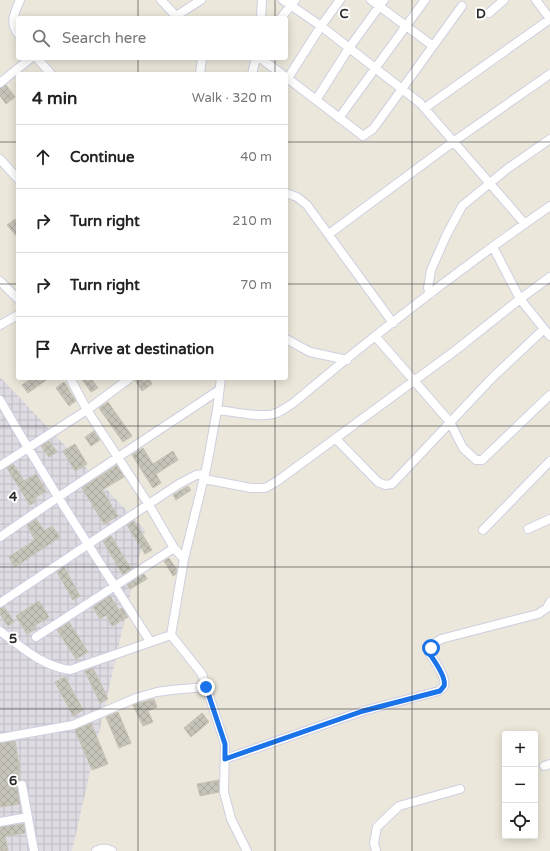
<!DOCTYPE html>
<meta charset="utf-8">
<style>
:root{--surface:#fff;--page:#f6f6f6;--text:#222;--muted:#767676;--line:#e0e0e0}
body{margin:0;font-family:"Varela Round",sans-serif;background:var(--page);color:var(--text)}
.controls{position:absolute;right:12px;bottom:12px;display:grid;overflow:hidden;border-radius:4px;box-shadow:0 2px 10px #0003}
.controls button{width:36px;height:36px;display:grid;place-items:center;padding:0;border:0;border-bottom:1px solid var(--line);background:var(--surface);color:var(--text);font:20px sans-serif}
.stop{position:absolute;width:12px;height:12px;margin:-9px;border:3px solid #1a73e8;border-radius:50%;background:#fff}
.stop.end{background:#1a73e8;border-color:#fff;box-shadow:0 1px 4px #0008}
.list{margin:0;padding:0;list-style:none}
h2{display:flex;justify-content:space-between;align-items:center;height:52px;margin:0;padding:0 16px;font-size:17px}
h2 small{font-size:13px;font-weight:400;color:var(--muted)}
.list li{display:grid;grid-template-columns:26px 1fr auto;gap:12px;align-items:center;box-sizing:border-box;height:64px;padding:0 16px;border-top:1px solid var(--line)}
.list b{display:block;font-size:15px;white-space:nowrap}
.list em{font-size:13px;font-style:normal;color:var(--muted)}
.icon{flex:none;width:22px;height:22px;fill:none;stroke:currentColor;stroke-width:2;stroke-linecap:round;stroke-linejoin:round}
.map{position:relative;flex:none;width:550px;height:851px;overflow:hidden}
.search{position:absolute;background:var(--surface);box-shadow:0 2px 10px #0003;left:16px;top:16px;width:272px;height:44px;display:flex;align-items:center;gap:10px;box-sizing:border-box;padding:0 14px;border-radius:4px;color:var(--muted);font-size:15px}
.panel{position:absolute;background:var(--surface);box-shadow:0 2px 10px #0003;left:16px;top:72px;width:272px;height:308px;border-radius:4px}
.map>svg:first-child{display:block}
</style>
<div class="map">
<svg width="550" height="851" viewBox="0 0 550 851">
<defs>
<pattern id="industrial-grid" width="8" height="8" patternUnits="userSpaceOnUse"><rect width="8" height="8" fill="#dfdbe3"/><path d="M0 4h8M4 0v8" fill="none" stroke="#bfbcc3"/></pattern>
<pattern id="building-cross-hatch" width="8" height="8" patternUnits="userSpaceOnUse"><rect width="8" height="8" fill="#c6c3b9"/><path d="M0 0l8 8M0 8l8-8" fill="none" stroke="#aaa89f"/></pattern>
</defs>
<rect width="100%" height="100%" fill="#ebe7da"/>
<path fill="url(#industrial-grid)" d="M0,377L145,530L72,851H0Z"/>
<path fill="url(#building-cross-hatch)" stroke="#c6c3b4" d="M6,85L15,97L6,104L0,96V88Z
M15,219L18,222V238L7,225Z
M32,378H49L28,393L22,385Z
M81,378H91L98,388L91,392Z
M135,378H149L152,384L142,391L135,380Z
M64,382L76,401L69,406L56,388Z
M108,402L132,436L123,442L99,408Z
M94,431L100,440L91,446L85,437Z
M49,441L57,452L49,457L41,446Z
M75,444L87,464L75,471L63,451Z
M143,448L153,464L173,451L178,460L156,474L161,483L153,488L132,455Z
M13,464L24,481L36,474L46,491L33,499L35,502L30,505L7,468Z
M117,465L124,477L102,490L118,516L104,524L82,488Z
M188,486L191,490L176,500L173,495Z
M36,519L44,531L52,526L60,537L15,567L9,557L35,540L27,525Z
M134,521L152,550L145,554L127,525Z
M111,536L131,569L123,575L103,541Z
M169,558L177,570L176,574L173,576L164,561Z
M64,567L80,596L73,600L57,572Z
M144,574L147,579L130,589L127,585Z
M110,596L119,610L122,608L128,617L112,626L106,615L100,619L93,607Z
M39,601L49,617L34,626L36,629L27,634L16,616Z
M4,607L14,622L8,626L0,614V608Z
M69,622L88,652L76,659L57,630Z
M93,668L108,699L100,703L85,671Z
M65,677L83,710L73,716L55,682Z
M154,699L157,707L148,711L153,722L143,726L133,705Z
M118,712L131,743L119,748L106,717Z
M202,713L209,722L191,737L184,728Z
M91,723L108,764L92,770L75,730Z
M15,741L20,771H18L20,780L17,783V786L20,804L0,807V743Z
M219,780V792L200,796L197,784Z
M24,824L25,833L5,836L8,851H0V827Z"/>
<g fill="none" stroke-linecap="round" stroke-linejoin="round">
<g stroke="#cfcfe2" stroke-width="10">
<path id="minor" d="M161,0L178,18
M283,0L321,26L420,103L525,224
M371,0L433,46
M536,0L550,19
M489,13L504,0
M176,16L201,0
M261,18L262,0
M281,18L295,0
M18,34C9,22 15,12 20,0
M37,58L51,74
M260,58L282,74
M200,74L202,58
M252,74L256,58
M286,77L363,136L373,129L462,6
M288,78L321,26L340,0
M0,83L31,58
M316,100L349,48L384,0
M425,108L550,19
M339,118L425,0
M0,159L18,179
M286,193L297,197L307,205L393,323
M329,234L453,142L550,74
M493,247L520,299L550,336
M0,281L18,299
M430,294L428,288L431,270L446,236L462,206L507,169L550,139
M0,325L18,315
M376,337L450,422L463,448L476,460H482L550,395
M286,339L310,352L347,360
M70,378L87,410L149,505L174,548L184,559
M221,378L217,410L207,465L184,559L171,635L202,674L225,744L224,792L231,819L247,851
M0,400C47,482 99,562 150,641
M217,410C231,411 260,418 273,414C280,413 286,407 292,404C375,334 461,268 550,206
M336,439L378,482L385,485L392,484L493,377L544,329
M0,466L87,410L130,378
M204,479L251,488H265L276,482L456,350L520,299L550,277
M528,529L550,519
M483,530L550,461
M0,537C72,487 146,439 219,390
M0,603L179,484L196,475L205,474
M0,631C23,648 42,666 70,670L171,635
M36,637L174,548
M0,738L73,725L136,698L157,692L171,690L206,687
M225,759L363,711L439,691C440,691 444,686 444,686C447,678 434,660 429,653L435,643L441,639L538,614L547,608L550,602
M544,766L550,764
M22,785L34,851
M0,822L28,817
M96,851C101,848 107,848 112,851
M376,851L374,843L377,827L399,806L460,789"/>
</g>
<use href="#minor" stroke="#fff" stroke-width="8"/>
</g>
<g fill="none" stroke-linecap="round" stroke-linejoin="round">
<path stroke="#1a73e8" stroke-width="5" d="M206,687L225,744V759L363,711L440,691C440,691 444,686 444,686C447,678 434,660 429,653L431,648"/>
</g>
<path fill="none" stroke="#282828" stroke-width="1" stroke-opacity="0.55" d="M138,0V18M275,0V18M412,0V851M138,58V74M275,58V74M0,142H18M286,142H550M0,284H18M286,284H550M138,378V851M275,378V851M0,426H550M0,567H550M0,709H550"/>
<g font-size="13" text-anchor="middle" font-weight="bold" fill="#282828" stroke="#fff" stroke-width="4" stroke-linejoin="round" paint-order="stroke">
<text x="344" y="18">C</text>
<text x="481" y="18">D</text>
<text x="13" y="501">4</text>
<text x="13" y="643">5</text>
<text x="13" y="785">6</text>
</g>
</svg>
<div class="controls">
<button>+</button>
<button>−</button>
<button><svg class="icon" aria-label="locate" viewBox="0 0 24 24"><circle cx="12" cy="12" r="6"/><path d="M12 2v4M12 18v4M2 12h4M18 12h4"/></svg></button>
</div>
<div class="stop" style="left:431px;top:648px"></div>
<div class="stop end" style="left:206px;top:687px"></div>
<div class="search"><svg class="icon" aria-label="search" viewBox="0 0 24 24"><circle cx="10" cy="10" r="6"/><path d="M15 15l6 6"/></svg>Search here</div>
<section class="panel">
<h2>4 min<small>Walk · 320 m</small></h2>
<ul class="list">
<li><svg class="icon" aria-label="ahead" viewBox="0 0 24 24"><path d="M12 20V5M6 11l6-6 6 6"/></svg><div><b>Continue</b></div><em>40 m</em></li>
<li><svg class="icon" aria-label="right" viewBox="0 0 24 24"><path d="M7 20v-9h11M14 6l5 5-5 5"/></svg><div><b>Turn right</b></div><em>210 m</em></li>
<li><svg class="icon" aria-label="right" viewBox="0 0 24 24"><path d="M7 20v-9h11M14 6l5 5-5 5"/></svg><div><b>Turn right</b></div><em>70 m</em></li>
<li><svg class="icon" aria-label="arrive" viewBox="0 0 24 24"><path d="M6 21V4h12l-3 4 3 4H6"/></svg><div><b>Arrive at destination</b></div></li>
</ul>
</section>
</div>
